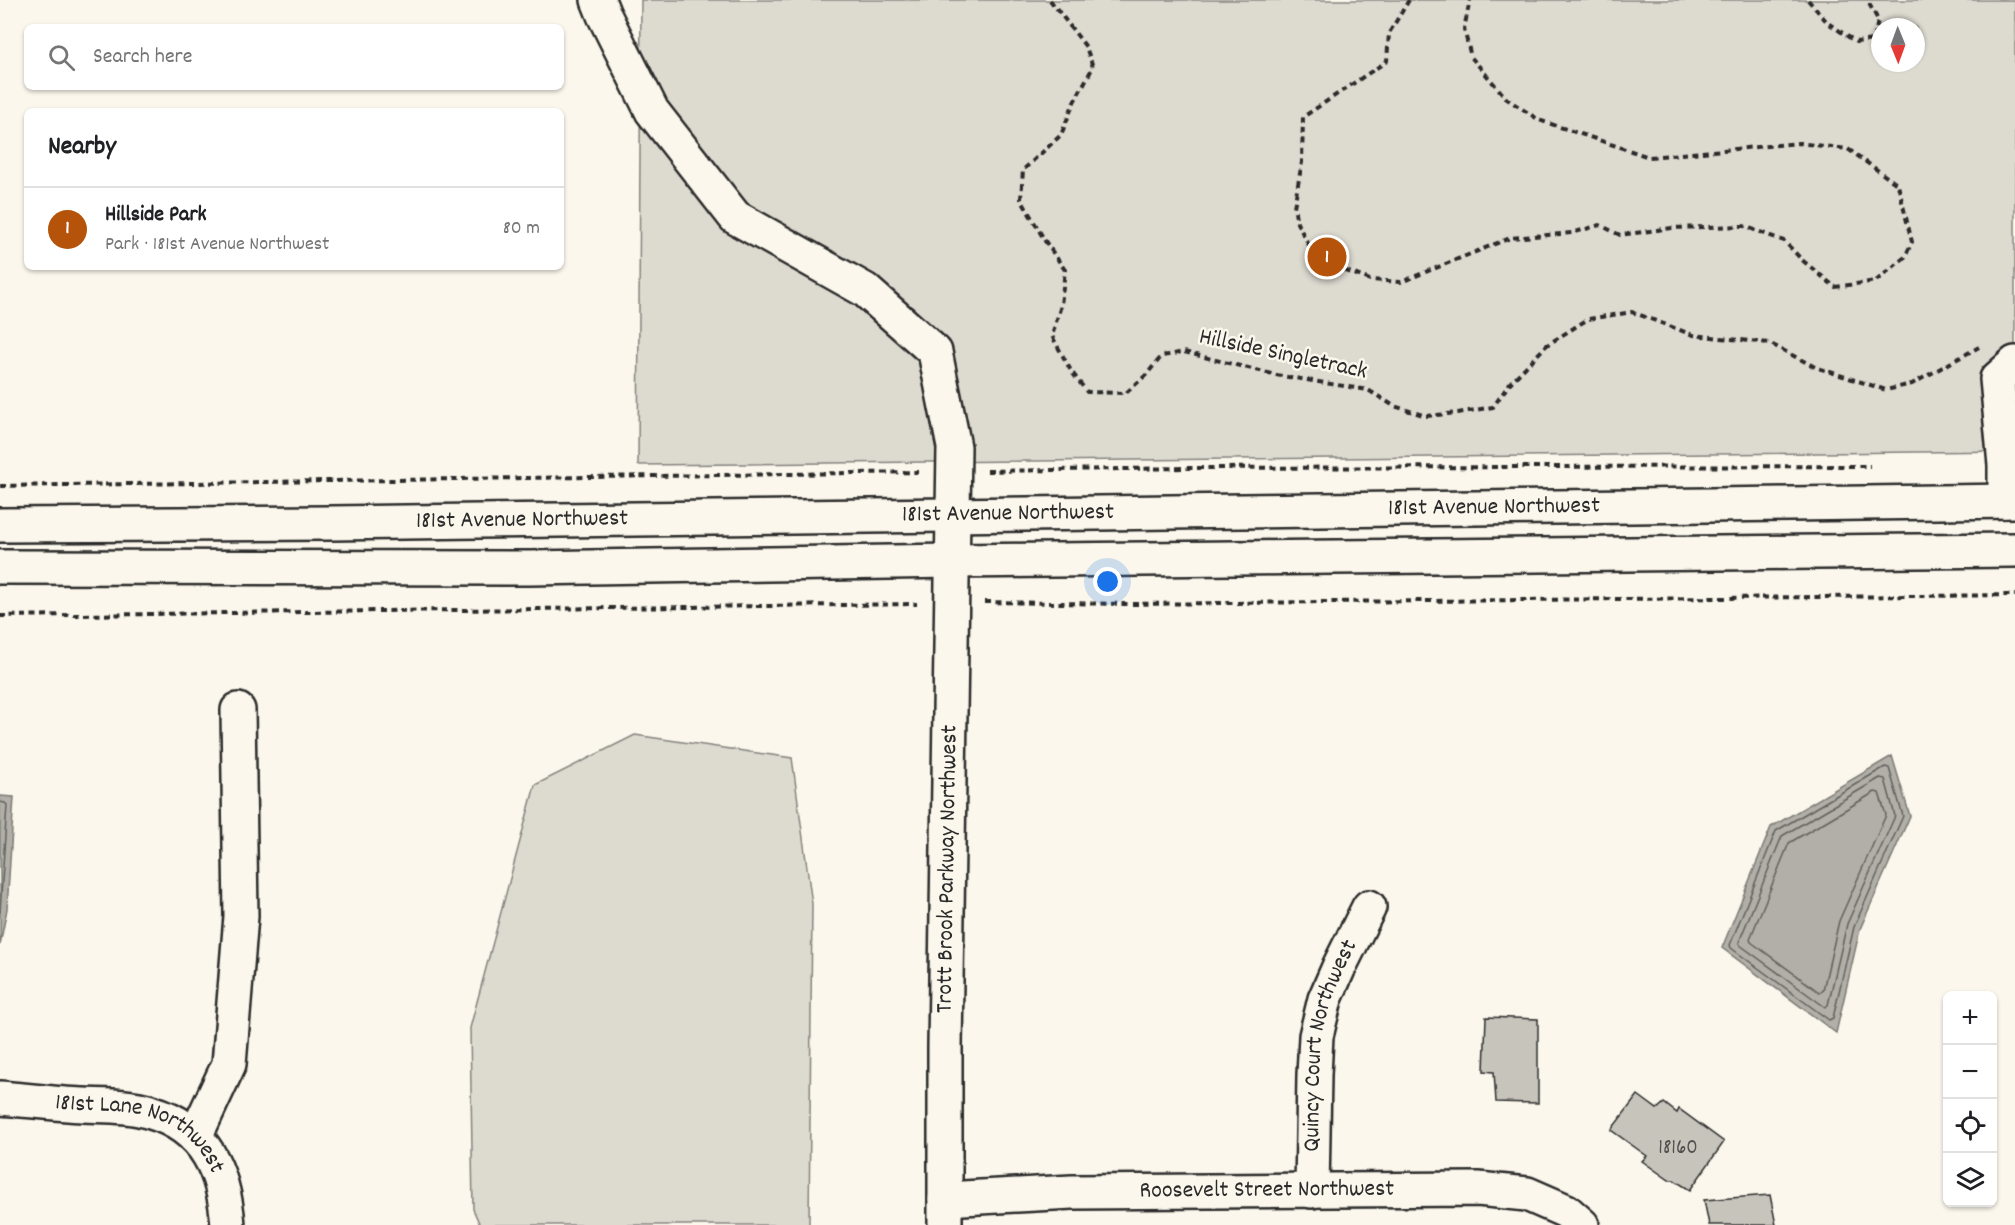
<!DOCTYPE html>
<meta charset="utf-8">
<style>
:root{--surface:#fff;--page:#f2f2f2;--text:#202124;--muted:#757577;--line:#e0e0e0;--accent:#b45309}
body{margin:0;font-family:Dekko,sans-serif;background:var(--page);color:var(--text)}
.controls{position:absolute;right:18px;bottom:18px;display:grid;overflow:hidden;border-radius:9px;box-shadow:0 2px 4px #0004}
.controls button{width:54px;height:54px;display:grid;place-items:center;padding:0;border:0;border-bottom:2px solid var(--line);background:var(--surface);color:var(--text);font:30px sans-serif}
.compass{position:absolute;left:1871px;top:18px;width:54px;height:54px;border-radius:50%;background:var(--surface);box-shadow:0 2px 4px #0004;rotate:179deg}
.you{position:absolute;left:1108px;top:582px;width:21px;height:21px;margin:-15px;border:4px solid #fff;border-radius:50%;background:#1a73e8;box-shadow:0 0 0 9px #1a73e833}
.badge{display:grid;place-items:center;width:39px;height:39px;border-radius:50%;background:var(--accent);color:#fff;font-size:20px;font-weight:700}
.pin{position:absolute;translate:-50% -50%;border:3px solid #fff;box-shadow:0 2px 6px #0006}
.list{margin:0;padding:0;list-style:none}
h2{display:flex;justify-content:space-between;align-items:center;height:78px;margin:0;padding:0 24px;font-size:26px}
h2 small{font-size:20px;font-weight:400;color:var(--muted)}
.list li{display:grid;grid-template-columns:39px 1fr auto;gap:18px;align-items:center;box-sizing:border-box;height:84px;padding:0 24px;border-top:2px solid var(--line)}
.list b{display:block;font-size:22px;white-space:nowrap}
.list p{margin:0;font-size:20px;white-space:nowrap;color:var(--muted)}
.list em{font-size:20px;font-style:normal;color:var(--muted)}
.icon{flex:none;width:33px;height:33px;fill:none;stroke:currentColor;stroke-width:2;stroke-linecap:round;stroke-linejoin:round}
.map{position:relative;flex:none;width:2015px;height:1225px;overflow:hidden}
.search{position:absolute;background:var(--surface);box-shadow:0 2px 4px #0004;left:24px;top:24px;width:540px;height:66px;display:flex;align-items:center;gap:15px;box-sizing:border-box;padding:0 21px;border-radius:9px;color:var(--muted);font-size:22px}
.panel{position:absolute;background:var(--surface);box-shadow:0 2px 4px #0004;left:24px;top:108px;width:540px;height:162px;border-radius:9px}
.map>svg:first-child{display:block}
</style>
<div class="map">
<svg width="2015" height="1225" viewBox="0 0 2015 1225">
<rect width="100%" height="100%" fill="#fbf7ec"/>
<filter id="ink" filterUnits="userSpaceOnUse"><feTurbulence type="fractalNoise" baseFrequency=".0167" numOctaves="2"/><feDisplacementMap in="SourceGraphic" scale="12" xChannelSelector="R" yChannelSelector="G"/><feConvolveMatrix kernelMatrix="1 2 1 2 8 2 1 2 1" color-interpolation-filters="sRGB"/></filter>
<g filter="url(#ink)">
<path fill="#dddad0" stroke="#84827e" stroke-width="1.5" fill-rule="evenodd" d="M641,0H2015V451L638,465ZM1880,27H1916V63H1880Z
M635,735L792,758L812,904L809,1225H480L473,1209L470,1028L535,785Z"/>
<path fill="#b1afa7" stroke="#7b7a75" stroke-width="1.5" d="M1892,756L1910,816L1860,929L1836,1033L1722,948L1771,827Z
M0,796L14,797L7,909L0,945Z"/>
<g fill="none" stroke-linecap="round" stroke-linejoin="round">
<path stroke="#61605d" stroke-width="1.5" d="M1885,767L1889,768L1903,816L1854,927L1833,1018L1829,1020L1731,948L1730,945L1776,831Z
M1880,778L1885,779L1895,816L1847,924L1828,1005L1825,1007L1740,945L1739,942L1782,836Z
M1875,792L1879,793L1886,815L1839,921L1823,990L1819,992L1751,942L1750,939L1789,843Z
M0,802L5,803L7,805L0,912"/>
</g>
<path fill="#c7c4bc" stroke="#2b2b2b" stroke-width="1.5" d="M1486,1017L1538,1019V1103L1496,1102L1494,1072L1484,1071Z
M1638,1095L1657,1109L1664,1103L1677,1113L1679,1109L1724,1142L1690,1190L1674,1180H1669L1642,1161L1647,1156L1611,1130Z
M1770,1195L1776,1225H1709L1704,1200Z"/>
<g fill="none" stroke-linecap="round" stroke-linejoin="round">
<g stroke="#2b2b2b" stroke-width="38">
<g id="minor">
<path d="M598,0L604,15L652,111L735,217L865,290L935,352L954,447L945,1047V1225"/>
<path d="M2005,501V465L1997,379L2015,363"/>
<path id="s1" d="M0,1098C27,1100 55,1104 83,1105C105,1106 129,1105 151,1112C206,1128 224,1172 228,1225"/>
<path d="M195,1137L229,1064L241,916L238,710"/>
<path id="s2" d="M1312,1191L1314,1075L1316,1036L1325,999L1339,967L1369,907"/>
<path id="s3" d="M945,1199L1072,1192L1478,1189L1527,1194L1566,1211L1582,1225"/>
</g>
</g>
<g stroke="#2b2b2b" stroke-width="38">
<g id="major">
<path id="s4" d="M0,525L331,523L2015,501"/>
<path d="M0,567L530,568L952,561L2015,550"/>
</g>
</g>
<path stroke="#2b2b2b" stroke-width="4" stroke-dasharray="6 4.5" stroke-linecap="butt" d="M1050,0L1086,47L1093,67L1074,102L1061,135L1023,170L1021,199L1045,241L1065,270L1061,305L1052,336L1071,371L1087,392L1126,393L1146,375L1162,356L1184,352L1276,375L1368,390L1394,406L1426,416L1458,413L1493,407L1510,383L1547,345L1588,319L1632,312L1693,335L1769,343L1815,367L1886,390L1912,384L1979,347
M1409,0L1389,33L1387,61L1303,117L1302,162L1294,207L1297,223L1317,260L1370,280L1401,282L1510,238L1572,233L1600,225L1620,235L1672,228L1744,226L1784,241L1802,260L1835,287L1876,281L1905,257L1912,242L1898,185L1848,149L1799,143L1649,157L1539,120L1507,99L1471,57L1464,29L1470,0
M1808,0L1828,23L1856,42L1874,40L1878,20L1867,0
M987,471L1190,468L1870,466
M0,486L919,472
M985,602L1129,604L2015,595
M0,616L917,604"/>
<use href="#minor" stroke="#fbf7ec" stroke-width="33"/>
<use href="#major" stroke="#fbf7ec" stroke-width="33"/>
</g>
</g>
<g text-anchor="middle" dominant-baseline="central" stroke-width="5" stroke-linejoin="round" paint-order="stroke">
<g font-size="21" fill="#52514f">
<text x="1678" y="1149">18160</text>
</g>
<g font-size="24" fill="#2b2b2b" stroke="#fbf7ec">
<text transform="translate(1283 355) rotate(12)">Hillside Singletrack</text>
<text stroke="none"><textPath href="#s4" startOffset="1494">181st Avenue Northwest</textPath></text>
<text stroke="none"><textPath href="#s4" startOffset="1008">181st Avenue Northwest</textPath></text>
<text stroke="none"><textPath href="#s4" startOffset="522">181st Avenue Northwest</textPath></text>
<text transform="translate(948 869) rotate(-89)">Trott Brook Parkway Northwest</text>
<text stroke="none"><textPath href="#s2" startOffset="148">Quincy Court Northwest</textPath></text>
<text stroke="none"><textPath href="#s1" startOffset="150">181st Lane Northwest</textPath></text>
<text stroke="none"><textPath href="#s3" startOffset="322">Roosevelt Street Northwest</textPath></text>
</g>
</g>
</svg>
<div class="controls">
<button>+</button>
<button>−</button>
<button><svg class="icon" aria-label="locate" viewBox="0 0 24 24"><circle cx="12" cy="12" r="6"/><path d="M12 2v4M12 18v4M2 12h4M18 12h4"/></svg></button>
<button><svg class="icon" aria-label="layers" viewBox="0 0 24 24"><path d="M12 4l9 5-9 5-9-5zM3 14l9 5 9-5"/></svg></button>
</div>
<svg class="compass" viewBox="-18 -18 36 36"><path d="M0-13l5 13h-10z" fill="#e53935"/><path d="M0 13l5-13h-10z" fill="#757577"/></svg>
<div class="you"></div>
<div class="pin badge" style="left:1327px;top:257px">1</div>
<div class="search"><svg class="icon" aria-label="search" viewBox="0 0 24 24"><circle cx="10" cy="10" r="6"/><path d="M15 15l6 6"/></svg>Search here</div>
<section class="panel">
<h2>Nearby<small></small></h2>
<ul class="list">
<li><span class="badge">1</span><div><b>Hillside Park</b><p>Park · 181st Avenue Northwest</p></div><em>80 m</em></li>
</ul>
</section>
</div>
